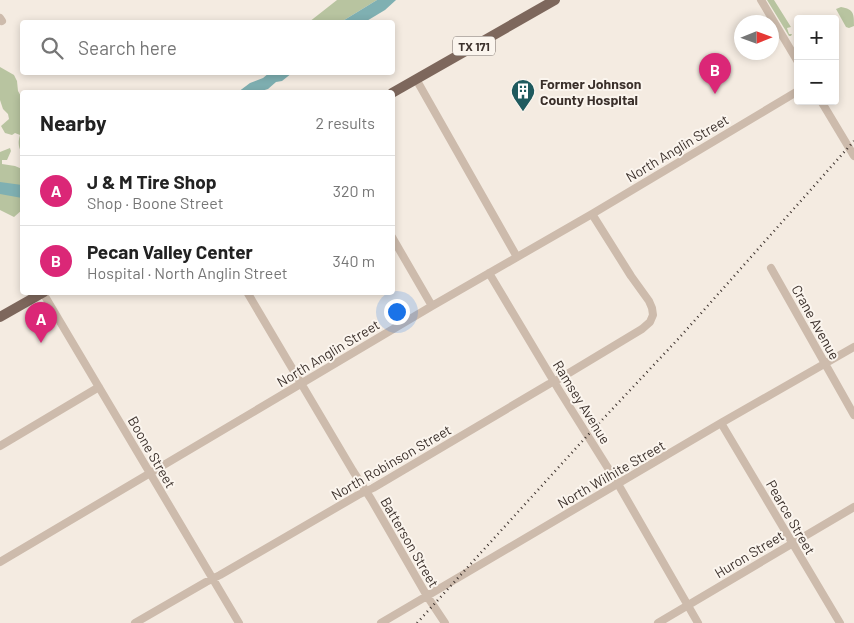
<!DOCTYPE html>
<meta charset="utf-8">
<style>
:root{--surface:#fff;--page:#f2f2f2;--text:#222;--muted:#767676;--line:#e0e0e0;--accent:#db2777}
body{margin:0;font-family:Barlow,sans-serif;background:var(--page);color:var(--text)}
.controls{position:absolute;right:15px;top:15px;display:grid;overflow:hidden;border-radius:5px;box-shadow:0 2px 8px #0003}
.controls button{width:45px;height:45px;display:grid;place-items:center;padding:0;border:0;border-bottom:1px solid var(--line);background:var(--surface);color:var(--text);font:25px sans-serif}
.compass{position:absolute;left:734px;top:15px;width:45px;height:45px;border-radius:50%;background:var(--surface);box-shadow:0 2px 8px #0003;rotate:89deg}
.you{position:absolute;left:396px;top:311px;width:18px;height:18px;margin:-12px;border:4px solid #fff;border-radius:50%;background:#1a73e8;box-shadow:0 0 0 8px #1a73e833}
.badge{display:grid;place-items:center;width:32px;height:32px;border-radius:50%;background:var(--accent);color:#fff;font-size:16px;font-weight:700}
.pin{position:absolute;translate:-50% -41px;filter:drop-shadow(0 1px 2px #0008)}
.pin::after{content:'';position:absolute;top:26px;width:18px;height:15px;background:inherit;clip-path:polygon(0 0,100% 0,50% 100%)}
.list{margin:0;padding:0;list-style:none}
h2{display:flex;justify-content:space-between;align-items:center;height:65px;margin:0;padding:0 20px;font-size:21px}
h2 small{font-size:16px;font-weight:400;color:var(--muted)}
.list li{display:grid;grid-template-columns:32px 1fr auto;gap:15px;align-items:center;box-sizing:border-box;height:70px;padding:0 20px;border-top:1px solid var(--line)}
.list b{display:block;font-size:19px;white-space:nowrap}
.list p{margin:0;font-size:16px;white-space:nowrap;color:var(--muted)}
.list em{font-size:16px;font-style:normal;color:var(--muted)}
.icon{flex:none;width:28px;height:28px;fill:none;stroke:currentColor;stroke-width:2;stroke-linecap:round;stroke-linejoin:round}
.map{position:relative;flex:none;width:854px;height:623px;overflow:hidden}
.search{position:absolute;background:var(--surface);box-shadow:0 2px 8px #0003;left:20px;top:20px;width:375px;height:55px;display:flex;align-items:center;gap:12px;box-sizing:border-box;padding:0 18px;border-radius:5px;color:var(--muted);font-size:19px}
.panel{position:absolute;background:var(--surface);box-shadow:0 2px 8px #0003;left:20px;top:90px;width:375px;height:205px;border-radius:5px}
.map>svg:first-child{display:block}
</style>
<div class="map">
<svg width="854" height="623" viewBox="0 0 854 623">
<rect width="100%" height="100%" fill="#f4ebe1"/>
<path fill="#b8c4a0" d="M337,0H377L341,22H309Z
M767,0H774L791,27L787,28L789,34H792L791,36H789Z
M841,7C854,9 854,14 854,26L849,28L846,27L836,9Z
M0,67L14,75L17,81L18,91L22,98V153C18,147 18,142 20,135L15,133L12,135L5,133L1,126L9,119L8,114L3,109L0,100Z
M10,148L11,151L7,160H2V164L15,166L22,169V210L14,217L0,210V152Z"/>
<path fill="#7fb0b2" d="M377,0H396L385,10L365,22H341Z
M269,73H292L282,81L276,82L268,89L258,92H238L250,83L263,78Z
M0,182L22,185V198L0,194Z"/>
<g fill="none" stroke-linecap="round" stroke-linejoin="round">
<path stroke="#cdbbac" stroke-width="8" d="M761,0L798,62
M0,18L2,21
M416,79L517,257
M821,101L854,156
M392,237L432,306
M771,268L854,415
M489,273L559,390L618,484L698,623
M247,292L353,471L371,499L427,596L445,623
M43,293L239,623
M721,423L840,623
M0,446L99,387
M0,562L432,306L592,214L798,91
M135,623L206,582L220,575L358,495L373,488L549,384L559,379L642,329L650,322L653,315L652,308L649,301L631,276L592,214
M381,623L721,423L854,347
M658,623L854,507"/>
<path stroke="#7d675c" stroke-width="10" d="M392,93L555,0
M0,317L44,292"/>
<path stroke="#3b302b" stroke-width="2.5" stroke-dasharray="1 4" stroke-linecap="butt" d="M417,623L587,436L680,337L854,141"/>
</g>
<defs>
<g id="building-pin" transform="scale(1.25)"><path d="M0 17L-7.5 6A9.5 9.5 0 1 1 7.5 6Z" fill="#1f5a5e" stroke="#fbf5ee"/><path d="M-4-6H4V6H1V3H-1V6H-4ZM-2.5-4.3h1.7v1.8h-1.7ZM.8-4.3h1.7v1.8H.8ZM-2.5-1h1.7V.8h-1.7ZM.8-1h1.7V.8H.8Z" fill="#fff"/></g>
</defs>
<g fill-rule="evenodd">
<use href="#building-pin" x="523" y="91"/>
</g>
<g text-anchor="middle" dominant-baseline="central" stroke-width="4" stroke-linejoin="round" paint-order="stroke">
<rect fill="#fbf5ee" stroke="#756b66" stroke-width="1" x="453" y="36.5" width="42" height="19" rx="4"/>
<g font-size="12" font-weight="bold" fill="#3b302b">
<text x="474" y="46">TX 171</text>
</g>
<g font-size="14" font-weight="bold" fill="#3b302b" stroke="#fbf5ee" text-anchor="start">
<text x="540" y="83">Former Johnson<tspan x="540" dy="16">County Hospital</tspan></text>
</g>
<g font-size="14" fill="#3b302b" stroke="#fbf5ee">
<text transform="translate(677 148) rotate(-31)">North Anglin Street</text>
<text transform="translate(816 322) rotate(61)">Crane Avenue</text>
<text transform="translate(328 353) rotate(-31)">North Anglin Street</text>
<text transform="translate(582 402) rotate(58)">Ramsey Avenue</text>
<text transform="translate(152 452) rotate(60)">Boone Street</text>
<text transform="translate(391 462) rotate(-30)">North Robinson Street</text>
<text transform="translate(611 474) rotate(-30)">North Wilhite Street</text>
<text transform="translate(791 517) rotate(60)">Pearce Street</text>
<text transform="translate(410 542) rotate(60)">Batterson Street</text>
<text transform="translate(749 554) rotate(-31)">Huron Street</text>
</g>
</g>
</svg>
<div class="controls">
<button>+</button>
<button>−</button>
</div>
<svg class="compass" viewBox="-18 -18 36 36"><path d="M0-13l5 13h-10z" fill="#e53935"/><path d="M0 13l5-13h-10z" fill="#767676"/></svg>
<div class="you"></div>
<div class="pin badge" style="left:41px;top:343px">A</div>
<div class="pin badge" style="left:715px;top:94px">B</div>
<div class="search"><svg class="icon" aria-label="search" viewBox="0 0 24 24"><circle cx="10" cy="10" r="6"/><path d="M15 15l6 6"/></svg>Search here</div>
<section class="panel">
<h2>Nearby<small>2 results</small></h2>
<ul class="list">
<li><span class="badge">A</span><div><b>J &amp; M Tire Shop</b><p>Shop · Boone Street</p></div><em>320 m</em></li>
<li><span class="badge">B</span><div><b>Pecan Valley Center</b><p>Hospital · North Anglin Street</p></div><em>340 m</em></li>
</ul>
</section>
</div>
